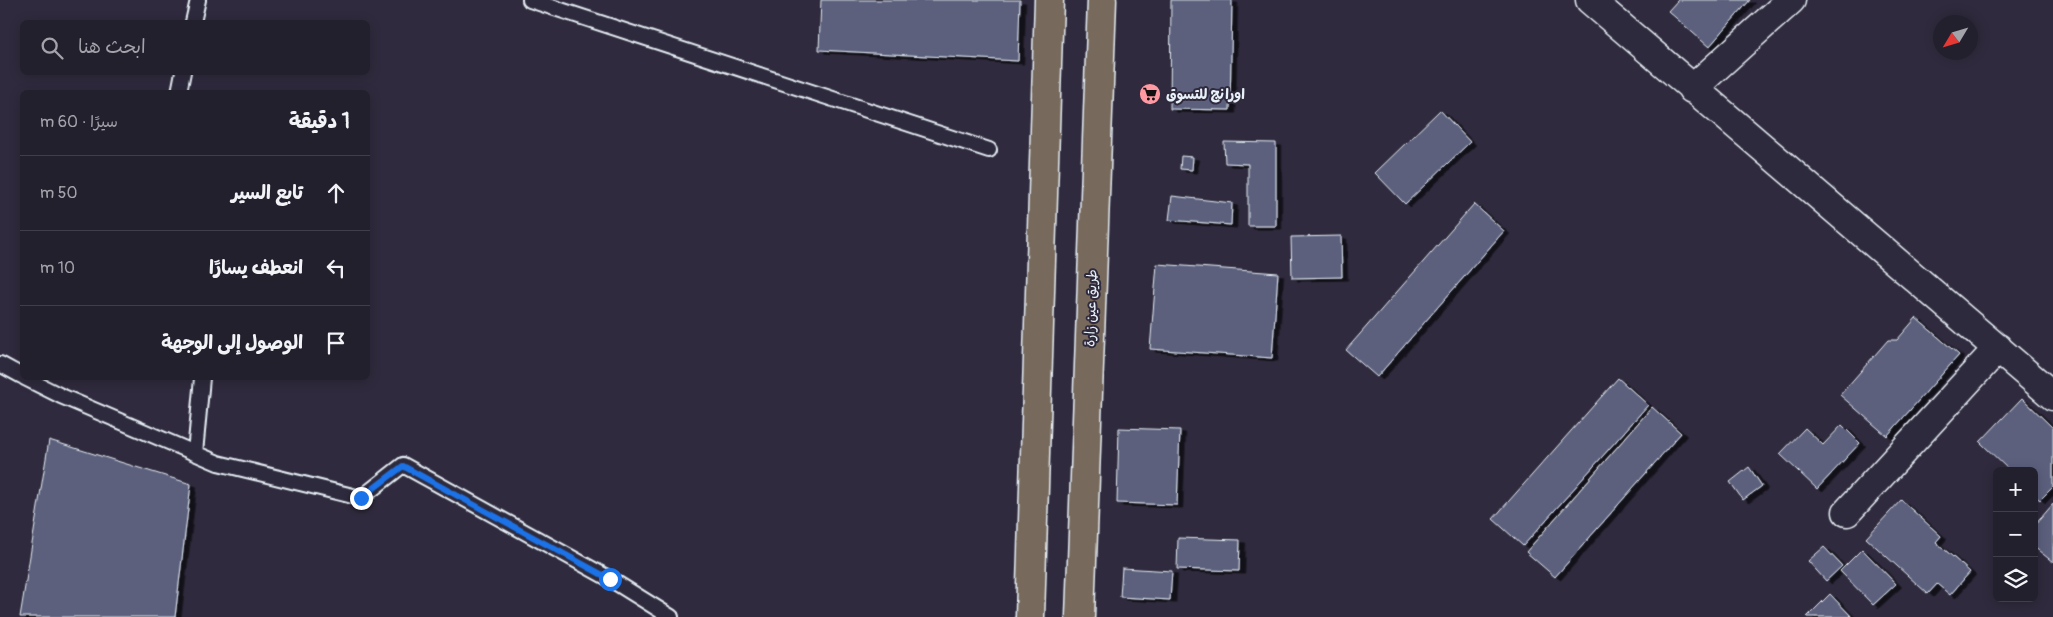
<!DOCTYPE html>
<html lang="ar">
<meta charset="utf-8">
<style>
:root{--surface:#23202e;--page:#2f2d3a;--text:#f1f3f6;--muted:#a3a3aa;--line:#403e4a}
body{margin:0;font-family:Pangolin,"Playpen Sans Arabic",sans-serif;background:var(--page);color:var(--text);direction:rtl}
.controls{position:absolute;right:15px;bottom:15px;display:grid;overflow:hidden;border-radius:8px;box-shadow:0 2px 12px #0003}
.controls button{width:45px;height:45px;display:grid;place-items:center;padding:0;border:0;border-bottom:1px solid var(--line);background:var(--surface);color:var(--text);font:25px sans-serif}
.compass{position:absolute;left:1933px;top:15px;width:45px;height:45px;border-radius:50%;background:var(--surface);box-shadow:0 2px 12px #0003;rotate:232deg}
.stop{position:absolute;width:15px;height:15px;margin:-11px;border:4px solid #1a73e8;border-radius:50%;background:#fff}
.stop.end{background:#1a73e8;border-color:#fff;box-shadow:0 1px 5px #0008}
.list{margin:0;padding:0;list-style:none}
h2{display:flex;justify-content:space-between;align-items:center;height:65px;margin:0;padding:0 20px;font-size:21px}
h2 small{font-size:16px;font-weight:400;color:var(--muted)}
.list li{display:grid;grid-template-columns:32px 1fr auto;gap:15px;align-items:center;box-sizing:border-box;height:75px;padding:0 20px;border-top:1px solid var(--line)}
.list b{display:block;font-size:19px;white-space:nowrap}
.list em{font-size:16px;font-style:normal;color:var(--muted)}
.icon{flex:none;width:28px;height:28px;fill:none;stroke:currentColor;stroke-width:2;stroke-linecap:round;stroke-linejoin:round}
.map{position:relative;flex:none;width:2053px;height:617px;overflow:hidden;direction:ltr}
.search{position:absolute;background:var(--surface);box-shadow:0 2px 12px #0003;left:20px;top:20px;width:350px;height:55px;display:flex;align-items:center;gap:12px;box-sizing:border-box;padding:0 18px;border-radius:8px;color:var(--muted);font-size:19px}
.panel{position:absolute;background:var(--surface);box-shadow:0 2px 12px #0003;left:20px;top:90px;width:350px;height:290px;border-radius:8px;direction:rtl}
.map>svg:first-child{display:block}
</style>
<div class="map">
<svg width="2053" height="617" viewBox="0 0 2053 617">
<defs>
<filter id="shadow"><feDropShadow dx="5.5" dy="3" stdDeviation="0" flood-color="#0009"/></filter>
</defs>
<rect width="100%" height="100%" fill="#2f2a3d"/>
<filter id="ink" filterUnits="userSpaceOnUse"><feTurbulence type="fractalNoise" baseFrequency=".02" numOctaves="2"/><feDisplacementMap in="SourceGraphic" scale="10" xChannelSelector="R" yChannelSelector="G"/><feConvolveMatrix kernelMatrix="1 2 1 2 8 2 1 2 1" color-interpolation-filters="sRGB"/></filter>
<g filter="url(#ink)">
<path fill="#5b607d" stroke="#e8f1f8" filter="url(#shadow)" d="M821,0H1020L1018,61L819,50Z
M1171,0H1232L1230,110L1170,109Z
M1678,0H1750L1709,47L1668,11Z
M1440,110L1470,142L1405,204L1375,173Z
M1224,142L1276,143V226H1248V164L1225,163Z
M1181,156L1193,157L1192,170L1180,169Z
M1172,196L1232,203L1231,225L1169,220Z
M1474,204L1504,231L1377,377L1346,350Z
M1341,236L1342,277L1292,278L1291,237Z
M1157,264L1278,273L1272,358L1150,349Z
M1916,318L1959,355L1887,436L1840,395L1888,340H1897Z
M1618,378L1648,405L1523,546L1493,519Z
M2022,398L2053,428V487L2040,500L2034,495V471H2010L1980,442Z
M1652,407L1681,433L1555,577L1526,552Z
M1842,425L1860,443L1817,489L1780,454L1805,428L1823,445Z
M1119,428L1180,430L1177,505L1117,503Z
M49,440L191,484L175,617H20Z
M1749,467L1762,486L1743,500L1730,482Z
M1901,500L1941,536L1936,542L1970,572L1950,595L1937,584L1928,594L1866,538Z
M2053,504V562L2034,547V526Z
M1178,538L1240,540L1239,571L1177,569Z
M1824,547L1842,566L1826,581L1808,561Z
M1862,549L1896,584L1873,605L1840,571Z
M1122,568L1172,571L1170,600L1120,597Z
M1830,594L1852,617H1807Z"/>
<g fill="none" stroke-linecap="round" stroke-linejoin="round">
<g stroke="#e8f1f8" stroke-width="18">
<path id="service" d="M530,0L989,150
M193,22L198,0
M179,92L183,72
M0,364L22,376
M25,378L61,396L218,463L361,498L403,465L610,579L671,617
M195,453L202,378"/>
</g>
<g stroke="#e8f1f8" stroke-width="31">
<path id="minor" d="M1590,0L2053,396
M1692,89L1791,0
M1847,512L1998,348"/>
</g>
<g stroke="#e8f1f8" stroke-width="31">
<path id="primary" d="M1030,617L1049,0
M1080,617L1102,0"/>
</g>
<use href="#service" stroke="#2f2a3d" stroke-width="14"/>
<use href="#minor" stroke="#2f2a3d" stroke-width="28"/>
<use href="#primary" stroke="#77695c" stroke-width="28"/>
</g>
</g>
<g fill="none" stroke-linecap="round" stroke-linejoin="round" filter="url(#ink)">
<path stroke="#1a73e8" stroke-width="6" d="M361,498L403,466L610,579"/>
</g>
<defs>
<g id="supermarket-disc" transform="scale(1.125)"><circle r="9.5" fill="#ff9aa2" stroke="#2f2a3d"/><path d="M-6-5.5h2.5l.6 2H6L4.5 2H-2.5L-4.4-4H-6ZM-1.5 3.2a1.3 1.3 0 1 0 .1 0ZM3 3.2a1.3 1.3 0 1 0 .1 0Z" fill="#111"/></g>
</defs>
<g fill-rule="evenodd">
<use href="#supermarket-disc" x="1150" y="94"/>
</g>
<g text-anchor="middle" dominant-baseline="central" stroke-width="4" stroke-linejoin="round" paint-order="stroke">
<g font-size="14" font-weight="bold" fill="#e8f1f8" stroke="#2f2a3d" text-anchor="start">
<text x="1166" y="94">اورانج للتسوق</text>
</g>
<g font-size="14" fill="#e8f1f8" stroke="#2f2a3d">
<text transform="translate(1091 308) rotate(-88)">طريق عين زارة</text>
</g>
</g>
</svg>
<div class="controls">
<button>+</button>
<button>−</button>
<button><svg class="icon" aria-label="layers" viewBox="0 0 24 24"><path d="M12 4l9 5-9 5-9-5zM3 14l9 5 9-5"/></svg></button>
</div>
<svg class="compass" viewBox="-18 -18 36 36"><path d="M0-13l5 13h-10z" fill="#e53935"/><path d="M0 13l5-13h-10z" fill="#a3a3aa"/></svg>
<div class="stop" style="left:610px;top:579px"></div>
<div class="stop end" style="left:361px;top:498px"></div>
<div class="search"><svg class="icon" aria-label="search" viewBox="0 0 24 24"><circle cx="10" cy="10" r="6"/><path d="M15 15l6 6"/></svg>ابحث هنا</div>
<section class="panel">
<h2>1 دقيقة<small>سيرًا · 60 m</small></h2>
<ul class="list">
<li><svg class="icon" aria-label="ahead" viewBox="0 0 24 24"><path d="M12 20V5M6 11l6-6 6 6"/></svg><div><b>تابع السير</b></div><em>50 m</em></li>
<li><svg class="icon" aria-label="left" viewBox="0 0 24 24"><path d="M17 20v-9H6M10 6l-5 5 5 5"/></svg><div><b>انعطف يسارًا</b></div><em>10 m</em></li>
<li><svg class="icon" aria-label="arrive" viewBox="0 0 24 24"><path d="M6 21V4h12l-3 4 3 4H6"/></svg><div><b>الوصول إلى الوجهة</b></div></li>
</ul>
</section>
</div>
